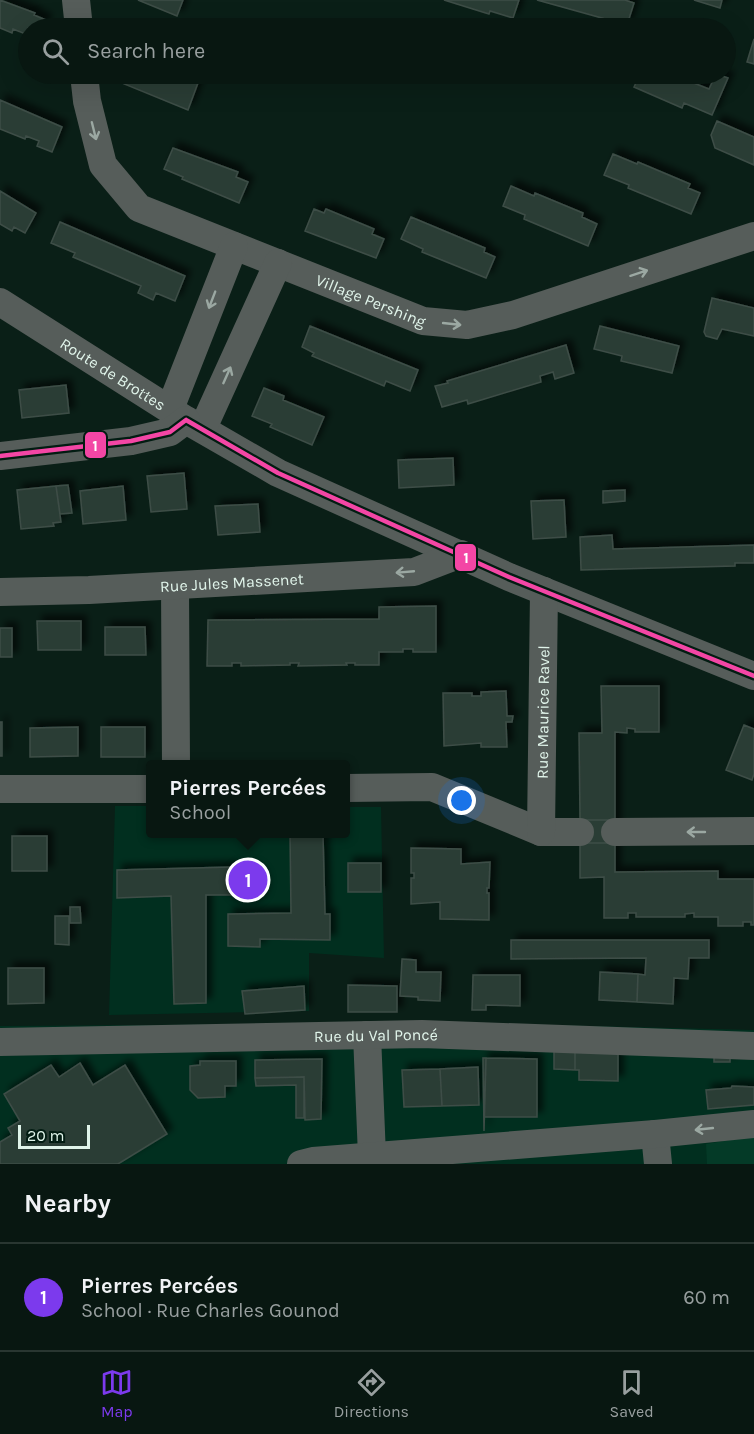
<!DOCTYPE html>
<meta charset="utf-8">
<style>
:root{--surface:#081711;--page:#11201a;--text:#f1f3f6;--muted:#989f9f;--line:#293631;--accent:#7c3aed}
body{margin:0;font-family:Karla,sans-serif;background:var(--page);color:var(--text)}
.scale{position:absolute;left:18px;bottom:15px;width:72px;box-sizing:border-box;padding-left:6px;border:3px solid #e0f4ea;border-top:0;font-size:16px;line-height:21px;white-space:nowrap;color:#e0f4ea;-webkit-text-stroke:4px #021c12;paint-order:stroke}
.you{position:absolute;left:462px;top:801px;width:21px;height:21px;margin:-15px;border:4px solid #fff;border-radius:50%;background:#1a73e8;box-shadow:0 0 0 9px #1a73e833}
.badge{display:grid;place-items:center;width:39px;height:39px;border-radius:50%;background:var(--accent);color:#fff;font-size:20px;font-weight:700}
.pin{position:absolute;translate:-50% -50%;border:3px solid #fff;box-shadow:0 2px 6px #0006}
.popup{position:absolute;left:146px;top:760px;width:204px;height:78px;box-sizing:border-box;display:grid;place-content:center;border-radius:6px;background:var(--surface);filter:drop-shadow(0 2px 4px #0005);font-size:20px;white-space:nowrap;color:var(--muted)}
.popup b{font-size:22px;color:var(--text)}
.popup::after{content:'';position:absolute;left:50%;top:100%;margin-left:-12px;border:12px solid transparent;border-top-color:var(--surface)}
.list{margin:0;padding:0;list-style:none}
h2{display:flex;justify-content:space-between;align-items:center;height:78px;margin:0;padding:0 24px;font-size:26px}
h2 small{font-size:20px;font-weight:400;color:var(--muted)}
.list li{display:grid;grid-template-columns:39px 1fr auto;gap:18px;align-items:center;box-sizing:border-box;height:108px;padding:0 24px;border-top:2px solid var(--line)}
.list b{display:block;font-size:22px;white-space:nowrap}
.list p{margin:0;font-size:20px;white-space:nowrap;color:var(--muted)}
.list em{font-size:20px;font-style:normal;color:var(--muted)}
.icon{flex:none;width:33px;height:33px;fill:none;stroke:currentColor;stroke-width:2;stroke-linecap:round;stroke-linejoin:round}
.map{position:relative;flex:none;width:754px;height:1164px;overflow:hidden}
.search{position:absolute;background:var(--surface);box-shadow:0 6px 24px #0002;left:18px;right:18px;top:18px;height:66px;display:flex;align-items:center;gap:15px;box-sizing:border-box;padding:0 21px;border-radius:33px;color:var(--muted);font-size:22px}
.sheet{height:186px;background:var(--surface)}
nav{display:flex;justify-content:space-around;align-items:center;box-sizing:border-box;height:84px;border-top:2px solid var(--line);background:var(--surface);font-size:16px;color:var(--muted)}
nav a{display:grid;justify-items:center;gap:3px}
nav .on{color:var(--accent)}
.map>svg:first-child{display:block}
</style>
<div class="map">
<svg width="754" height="1164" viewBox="0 0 754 1164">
<defs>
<filter id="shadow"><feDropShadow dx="5.5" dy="-5.5" stdDeviation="3" flood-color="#0009"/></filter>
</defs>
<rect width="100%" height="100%" fill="#0a1f17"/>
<path fill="#012f1f" d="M115,806H150V834H346V807H381L384,958L309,953V1011L109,1015Z
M461,1023L754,1030V1164H0V1026Z"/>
<path fill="#043a27" d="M754,1136V1164H707L706,1144Z"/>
<path fill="#2c3d36" stroke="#3e4e47" stroke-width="1.5" filter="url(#shadow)" d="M0,0L35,13L34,15L46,20L42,28H28V35L13,29L12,33L0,28Z
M138,0H183L177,16Z
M444,0H519L513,18L490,11L489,14Z
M537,0H625L634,3L627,25Z
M694,0H722L720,8Z
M754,39V64L747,62Z
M115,74H174L198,83L188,110L112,79Z
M640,74H671L709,89L716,74L728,78L712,115L684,103L682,108L634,87Z
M0,100L62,127L52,152L37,146L39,141L26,136L25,139L0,129Z
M717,121L754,137V165L715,148L711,135Z
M173,148L238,172L236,177L248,182L239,203L182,179L183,177L164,169Z
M613,154L637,164L638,162L690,184L688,188L700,193L691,214L628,188L629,185L604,175Z
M511,186L534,196L535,193L583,213L582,217L597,224L588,246L524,219L525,215L503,206Z
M0,191L36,213L25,233L14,227L12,231L0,224Z
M314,209L324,213L326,209L374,229L372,234L384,239L376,258L305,231Z
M411,217L485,248L484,252L495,257L486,278L422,252L423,249L401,239Z
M60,222L185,276L175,301L156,293L153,300L138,293L141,286L73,257L75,253L51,243Z
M712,298L754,308V336L722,329L717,339L706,336L704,332Z
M310,326L418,370L410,391L386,381L384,386L312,356L314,353L302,347Z
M600,326L679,346L672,373L621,361L622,356L594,349Z
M566,345L574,373L555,379L553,372L540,376L541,382L468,404L467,400L442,407L435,386L448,383L447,381Z
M66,385L69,413L22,418L19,390Z
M264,388L284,396L283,400L324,417L312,445L270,427L272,424L252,416Z
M453,458L454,485L399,488L398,460Z
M184,473L187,509L151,512L147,476Z
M68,485L72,513L60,514L56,486Z
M56,486L61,522L53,523L54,526L21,529L17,490Z
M123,486L126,520L83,524L80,491Z
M625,490V501L603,503V491Z
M564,500L566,537L533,539L531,501Z
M258,504L260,532L218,535L215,506Z
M612,535L613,549L754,545V563H735V566L581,570L580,537Z
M436,606V652H413V649H403V652H379V665H355V663H346L347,665L298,666L299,663H290V665L241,666V663H232V666H207L208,620L379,619V607Z
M37,621H81V650H38Z
M105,627H145L146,655H105Z
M0,628H12V657H0Z
M601,686H659V732H635V729L627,728V733L615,732V820H580L579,733H602Z
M506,691L507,716H513L512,722H506L507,747H481V743L444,746L443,693H472V696H481V692Z
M0,722H2V756H0Z
M744,725L754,729V774L752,780L726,770Z
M78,727V756L30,757V728Z
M101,727H145V757H101Z
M580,820H615V843H580Z
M290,834H323L325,914H330V940L260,939V947L228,946V914L291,913Z
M12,836H47V871H12Z
M580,843H615V872L718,871V879H754V925H751V922H743V926H718V917H694V913L685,914V917H636V913H628V918H604V877L580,878Z
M411,848L461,849V864L490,862L489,888H487V893H489V920L440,919V902L411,904V878H414V873H411Z
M348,863H381V892H348Z
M231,867V895H206V1003L174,1004L171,896L117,898V870Z
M70,907H80L81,923H70Z
M55,916H69V945L55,944Z
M511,940H709V958H689L688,979L674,978L673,1004L637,1002L638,974L645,975L646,958L511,959Z
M402,959L416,960V972H441L440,1001L418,1000V997L400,996Z
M8,968H44V1003L8,1004Z
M600,972L638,974L637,1002L599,1000Z
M473,975H520V1006L486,1005V1010H472Z
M348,985L397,986V1012H348Z
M304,986L305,1010L245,1014L242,991Z
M554,1048L575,1049V1070L554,1069Z
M575,1049L618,1050V1081L579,1080V1070H575Z
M730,1052V1062H714V1057Z
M483,1058H486L484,1131Z
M486,1058L537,1059V1117H484Z
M322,1059L321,1119L305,1120L304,1077L255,1078V1060Z
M200,1061H236V1086H225V1097L198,1098L190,1090V1066L200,1065Z
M80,1063L93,1085L125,1065L167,1134L118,1164H0V1142L12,1135L8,1128L20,1121L4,1094L51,1065L59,1077Z
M478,1067L479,1105L442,1106L440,1069Z
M440,1069L442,1106L404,1107L402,1070Z
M304,1077V1118H296V1085L256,1086L255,1078Z
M732,1086L754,1087V1105L708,1109L706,1090L731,1088Z"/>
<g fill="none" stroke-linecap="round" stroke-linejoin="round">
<g stroke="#565d5a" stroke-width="28">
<path d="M76,0L79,28"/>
<path id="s1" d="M84,74L87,101L103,165L139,208L423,321L467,325L513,315L754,236"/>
<path id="s2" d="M0,302L186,420L278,473L509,577L754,676"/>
<path d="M170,409L234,246"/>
<path d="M203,428L278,263"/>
<path d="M0,456L131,441L170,432L186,420"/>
<path d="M175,586L176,764"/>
<path id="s3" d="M0,592L89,590L414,572L461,554"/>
<path d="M346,788L432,787L541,832H580"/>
<path d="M0,789H150"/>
<path id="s4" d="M541,832L544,591"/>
<path d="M615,832L754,831"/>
<path d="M367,1035L372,1156"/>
<path id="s5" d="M0,1042L422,1034L754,1046"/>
<path d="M655,1134L658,1164"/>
<path d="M301,1164L313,1161L655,1134L754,1124"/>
</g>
<g stroke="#021c12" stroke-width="9">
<path id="bus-1" d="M186,420L278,473L509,577L754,676
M0,456L131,441L170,432L186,420"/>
</g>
<use href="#bus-1" stroke="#f346a5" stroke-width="4.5"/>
</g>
<defs><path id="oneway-shaft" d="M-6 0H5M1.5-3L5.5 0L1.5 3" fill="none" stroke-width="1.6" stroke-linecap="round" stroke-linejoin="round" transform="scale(1.5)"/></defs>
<g stroke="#9ba8a2">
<use href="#oneway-shaft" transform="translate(94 131) rotate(76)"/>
<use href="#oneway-shaft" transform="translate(639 273) rotate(-18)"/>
<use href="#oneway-shaft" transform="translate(212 300) rotate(111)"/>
<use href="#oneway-shaft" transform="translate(452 324) rotate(6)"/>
<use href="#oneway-shaft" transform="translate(227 375) rotate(-66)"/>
<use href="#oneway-shaft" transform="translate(405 572) rotate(175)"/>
<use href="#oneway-shaft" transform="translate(696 832) rotate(180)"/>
<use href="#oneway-shaft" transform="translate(704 1129) rotate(174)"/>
</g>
<g text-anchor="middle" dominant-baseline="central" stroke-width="4.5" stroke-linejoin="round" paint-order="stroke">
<g font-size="16" fill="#e0f4ea" stroke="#021c12">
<text stroke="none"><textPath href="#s1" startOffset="399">Village Pershing</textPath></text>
<text stroke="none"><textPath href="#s2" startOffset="134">Route de Brottes</textPath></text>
<text stroke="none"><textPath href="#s3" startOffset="232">Rue Jules Massenet</textPath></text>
<text stroke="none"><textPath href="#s4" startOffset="120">Rue Maurice Ravel</textPath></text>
<text stroke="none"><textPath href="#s5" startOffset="376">Rue du Val Poncé</textPath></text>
</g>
</g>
<g stroke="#021c12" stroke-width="2">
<rect x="84" y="431" width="23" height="28" rx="6" fill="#f346a5"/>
<rect x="454" y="543" width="23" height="29" rx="6" fill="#f346a5"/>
</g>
<g font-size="16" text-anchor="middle" font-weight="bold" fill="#fff">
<text x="95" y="451">1</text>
<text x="466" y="563">1</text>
</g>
</svg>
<div class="scale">20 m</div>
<div class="you"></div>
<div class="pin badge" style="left:248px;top:880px">1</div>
<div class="popup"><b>Pierres Percées</b>School</div>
<div class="search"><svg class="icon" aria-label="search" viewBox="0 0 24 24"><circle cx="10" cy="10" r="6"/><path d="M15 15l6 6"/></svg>Search here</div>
</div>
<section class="sheet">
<h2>Nearby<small></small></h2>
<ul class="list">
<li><span class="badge">1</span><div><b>Pierres Percées</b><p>School · Rue Charles Gounod</p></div><em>60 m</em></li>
</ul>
</section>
<nav>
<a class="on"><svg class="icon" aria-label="map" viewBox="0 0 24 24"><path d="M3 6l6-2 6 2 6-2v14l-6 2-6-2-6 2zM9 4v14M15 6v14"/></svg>Map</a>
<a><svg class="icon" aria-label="directions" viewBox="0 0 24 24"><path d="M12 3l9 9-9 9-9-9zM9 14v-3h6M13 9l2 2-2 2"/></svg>Directions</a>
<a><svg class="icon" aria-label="saved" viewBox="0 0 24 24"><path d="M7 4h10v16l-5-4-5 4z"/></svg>Saved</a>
</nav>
